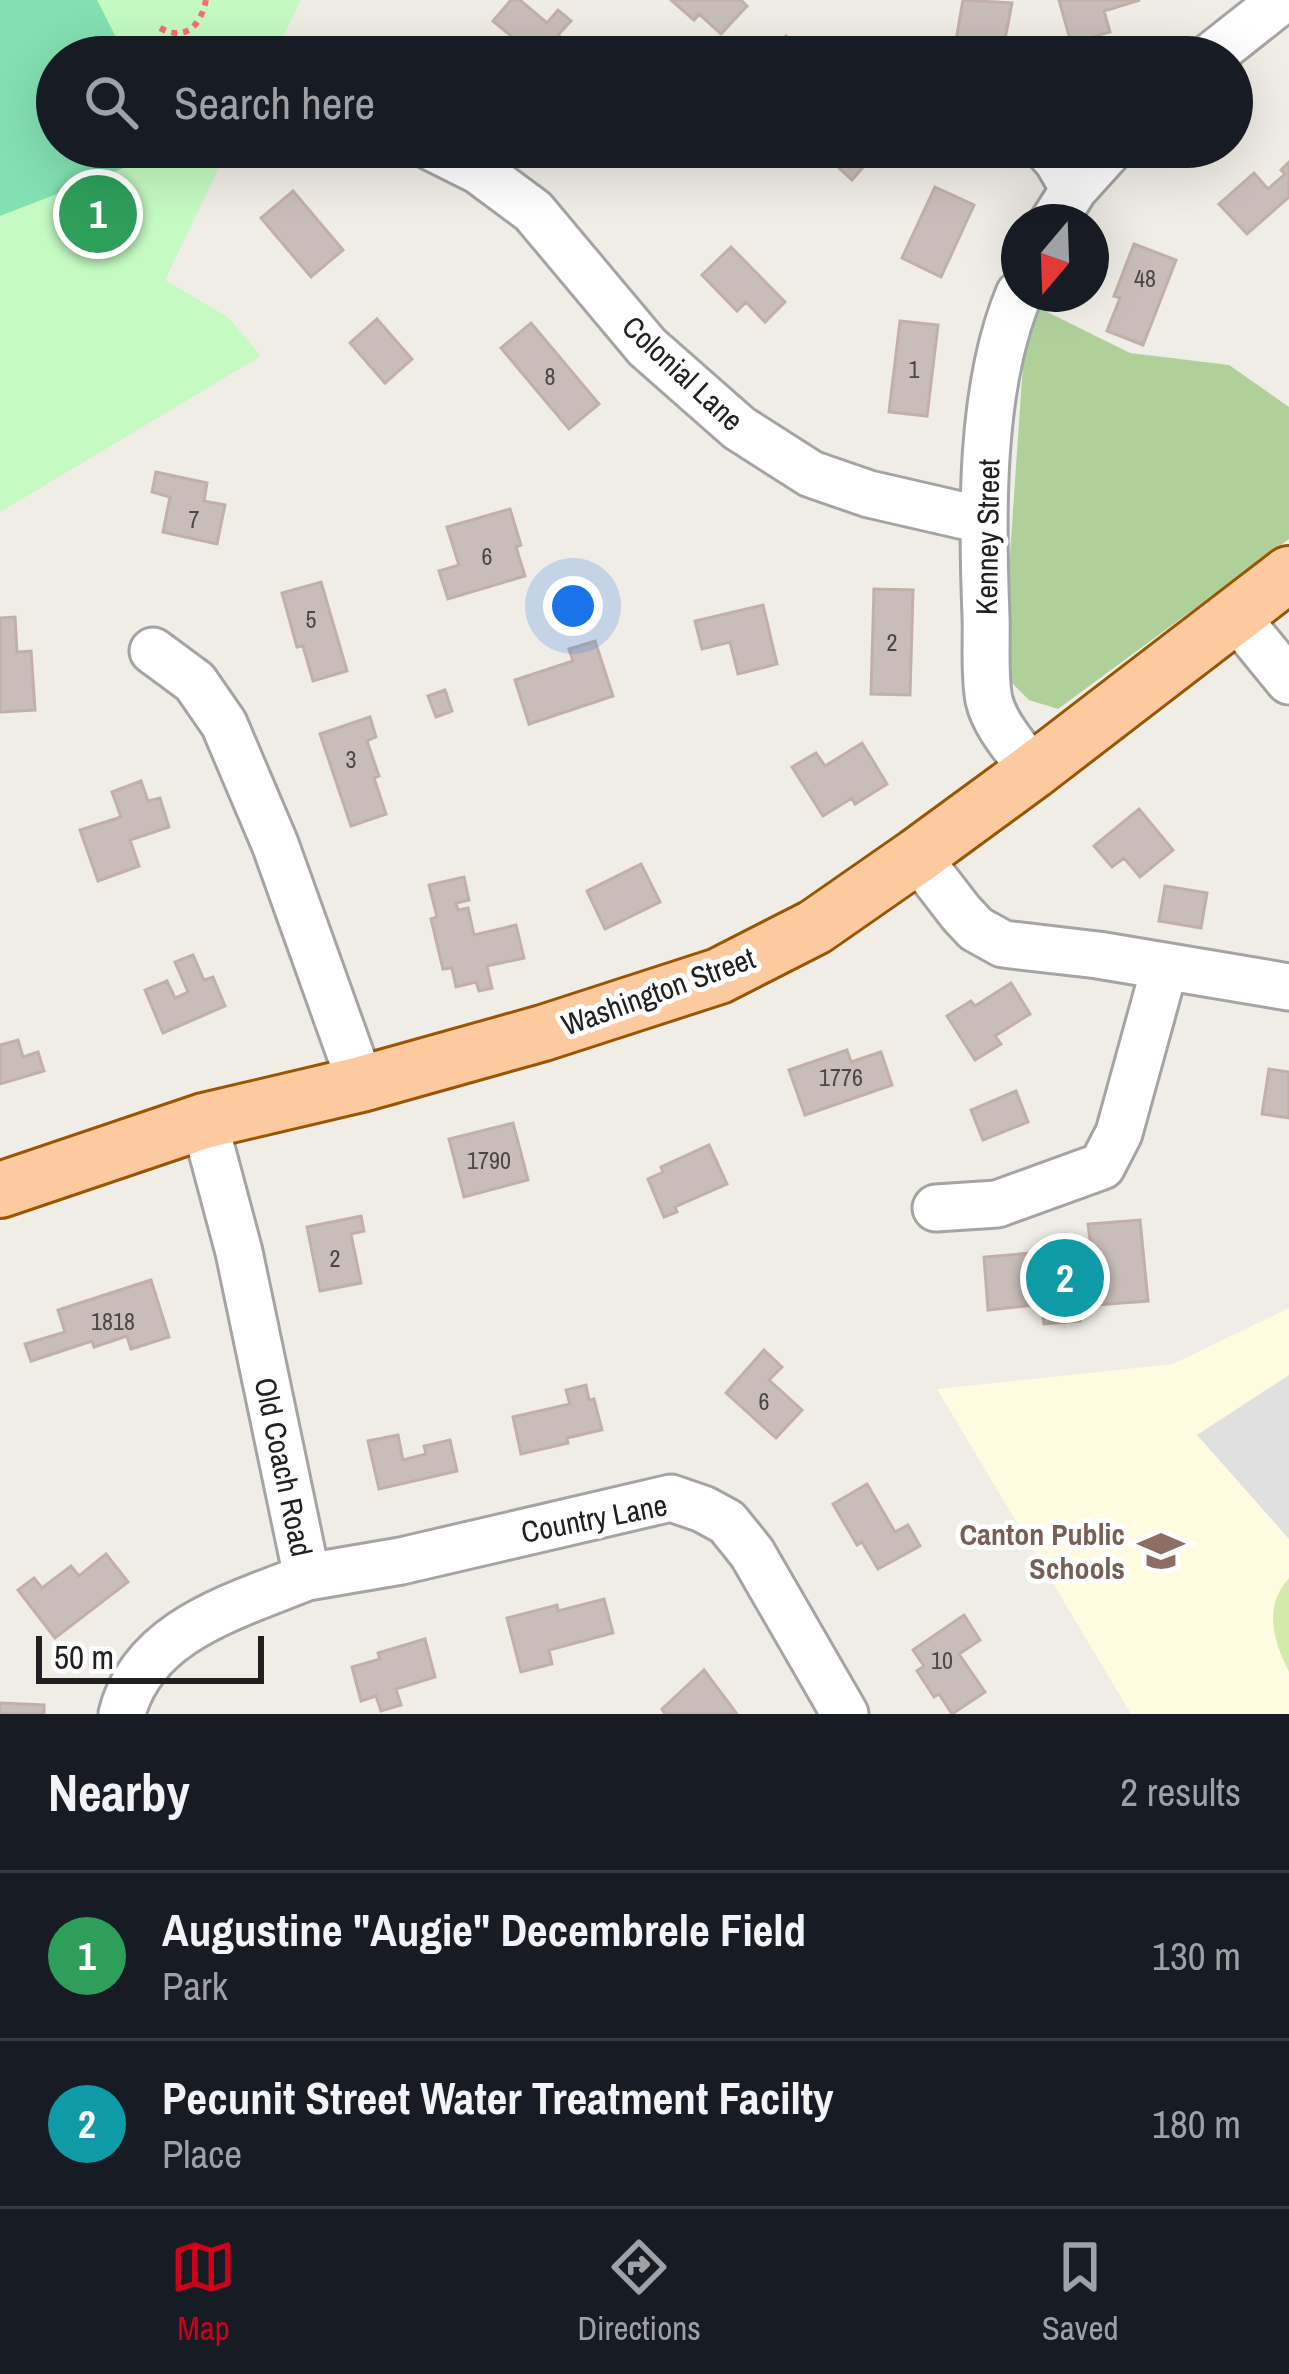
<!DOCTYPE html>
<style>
:root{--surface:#171b24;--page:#20242c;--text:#f1f3f6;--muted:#9ea1a6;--line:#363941;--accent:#cf0019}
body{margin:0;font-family:"Archivo Narrow",sans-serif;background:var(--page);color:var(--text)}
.compass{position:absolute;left:1001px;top:204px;width:108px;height:108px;border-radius:50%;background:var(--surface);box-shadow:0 12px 48px #0002;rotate:199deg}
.scale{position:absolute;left:36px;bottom:30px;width:228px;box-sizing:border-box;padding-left:12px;border:6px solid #202020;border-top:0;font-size:33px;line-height:42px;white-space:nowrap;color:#202020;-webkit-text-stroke:9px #fff;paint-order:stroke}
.you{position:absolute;left:573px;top:606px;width:42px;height:42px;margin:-30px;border:9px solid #fff;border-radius:50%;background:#1a73e8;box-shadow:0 0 0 18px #1a73e833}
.badge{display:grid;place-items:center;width:78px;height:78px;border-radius:50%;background:var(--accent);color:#fff;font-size:39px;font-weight:700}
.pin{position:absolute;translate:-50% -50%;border:6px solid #fff;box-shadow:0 3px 12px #0006}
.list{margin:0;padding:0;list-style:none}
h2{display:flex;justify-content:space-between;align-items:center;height:156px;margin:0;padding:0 48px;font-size:51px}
h2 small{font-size:39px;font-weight:400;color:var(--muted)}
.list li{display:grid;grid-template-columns:78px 1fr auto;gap:36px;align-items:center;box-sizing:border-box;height:168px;padding:0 48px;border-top:3px solid var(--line)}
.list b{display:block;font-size:45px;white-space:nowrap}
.list p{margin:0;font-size:39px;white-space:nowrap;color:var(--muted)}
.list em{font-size:39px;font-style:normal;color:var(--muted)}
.icon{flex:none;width:66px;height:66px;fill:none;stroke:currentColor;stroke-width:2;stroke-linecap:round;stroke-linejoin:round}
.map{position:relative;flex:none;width:1289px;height:1714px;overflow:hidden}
.search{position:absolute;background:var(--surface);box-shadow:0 12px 48px #0002;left:36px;right:36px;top:36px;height:132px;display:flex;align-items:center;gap:30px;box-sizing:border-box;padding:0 42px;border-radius:66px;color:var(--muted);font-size:45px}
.sheet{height:492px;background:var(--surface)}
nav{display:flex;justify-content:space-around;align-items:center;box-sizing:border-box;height:168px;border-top:3px solid var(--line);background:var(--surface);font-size:33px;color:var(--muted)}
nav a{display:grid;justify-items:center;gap:6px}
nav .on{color:var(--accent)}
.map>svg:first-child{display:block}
</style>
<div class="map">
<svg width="1289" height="1714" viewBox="0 0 1289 1714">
<rect width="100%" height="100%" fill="#f0ece6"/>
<path fill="#fffbe0" d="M1289,1308V1714H1131L937,1389L1173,1364Z"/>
<path fill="#d2ebab" d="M1289,1578V1672C1273,1640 1263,1607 1289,1578Z"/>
<path fill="#b0d09a" d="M1031,304L1130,353L1229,365L1289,407V539L1058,709L1029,700L1007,678L1006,613L1024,350Z"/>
<path fill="#c5fac3" d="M0,0H301L273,57H57V147H229L165,280L229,318L261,356L0,512Z"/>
<path fill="#83e0b1" d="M0,0H97L126,57H57V147L173,149L0,216Z"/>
<path fill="#e0e0e0" d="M1289,1375V1539L1197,1435Z"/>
<path fill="#c8bdb9" stroke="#c2b0a8" stroke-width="3" d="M511,0H520L547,23L558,10L571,21L558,35L583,57H520L527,49L493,21Z
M671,0H741L747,6L721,34L699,14L694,20Z
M963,0L1012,3L1002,55L955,46Z
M1059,0H1140L1104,11L1110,32L1071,43Z
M786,36L806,56L766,57Z
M857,147L871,158L852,180L839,168Z
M1289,162V197L1247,234L1219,204L1254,173L1268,189L1285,174L1281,170Z
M935,187L974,205L941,277L902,258Z
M293,191L343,250L311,277L261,218Z
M1134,244L1176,260L1143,345L1107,331L1120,298L1114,296Z
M731,247L785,302L765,322L746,302L737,311L702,275Z
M377,319L412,359L385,383L350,343Z
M900,321L938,325L927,416L889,412Z
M531,323L599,404L569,429L501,348Z
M156,472L207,483L204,501L225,505L217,544L163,532L170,497L152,492Z
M510,509L521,545L516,547L525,576L448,599L439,571L459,565L447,527Z
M321,582L347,671L313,681L303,646L297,647L282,593Z
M874,589L913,590L910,695L871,694Z
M763,605L777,664L738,674L730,642L702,649L695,621Z
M15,617L17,652L31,651L35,710L0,712V618Z
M595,641L613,696L529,724L515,680L573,661L569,649Z
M445,690L452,711L436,717L428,696Z
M370,717L376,737L367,741L379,776L374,778L386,814L351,826L320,734Z
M862,743L887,784L855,804L852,798L823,816L792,767L816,753L825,766Z
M141,781L148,801L160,798L169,827L130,840L139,866L98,881L80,830L121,817L112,792Z
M1139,809L1173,850L1140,877L1124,858L1112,867L1094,846Z
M641,864L660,902L605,929L587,891Z
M464,877L469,900L456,903L458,910L468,908L474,935L516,925L524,958L487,966L492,988L479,991L476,982L456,987L452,968L443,969L431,919L437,917L429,885Z
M1165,886L1207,893L1201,928L1159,921Z
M193,955L204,980L213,977L225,1006L163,1033L145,990L167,981L175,998L188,992L175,962Z
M1011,983L1030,1014L995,1036L1001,1044L975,1060L947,1016L971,1001L975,1006Z
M18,1040L23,1057L38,1052L44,1071L0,1084V1045Z
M847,1050L851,1062L881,1052L892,1085L805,1115L789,1070Z
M1269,1069L1289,1072V1118L1262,1114Z
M1016,1091L1028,1122L983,1140L971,1110Z
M513,1123L528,1180L464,1197L449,1139Z
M709,1145L727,1184L675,1207L677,1212L664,1217L648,1179L663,1172L661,1167Z
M361,1216L364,1231L351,1234L361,1283L320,1291L307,1227Z
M1140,1220L1148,1301L1096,1305V1299L1078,1300L1080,1321L1044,1324L1042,1304L988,1310L984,1257L1091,1248L1088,1224Z
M151,1280L169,1337L131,1349L127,1336L94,1347L92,1341L31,1361L25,1344L65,1332L58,1310Z
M764,1350L782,1367L769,1380L802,1410L776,1438L726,1393Z
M586,1385L589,1400L594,1399L602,1430L567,1438L568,1443L521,1454L513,1417L570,1404L566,1390Z
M398,1435L403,1460L426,1454L424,1446L450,1440L457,1471L379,1489L368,1441Z
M867,1484L895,1532L908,1525L920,1546L878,1569L862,1542L857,1545L833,1504Z
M106,1554L128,1582L55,1638L18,1590L34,1578L42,1588L71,1566L79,1576Z
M604,1599L613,1633L549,1650L552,1664L521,1672L507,1618L557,1605L558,1611Z
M964,1615L980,1640L959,1654L985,1692L952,1714L939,1694L934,1697L917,1671L924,1666L913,1650Z
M425,1639L435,1677L396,1689L401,1705L381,1711L376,1696L361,1701L352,1667L380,1659L378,1653Z
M704,1670L737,1714H665L662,1709Z
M0,1703L44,1705V1714H0Z"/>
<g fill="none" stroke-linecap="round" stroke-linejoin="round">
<g stroke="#a4a4a4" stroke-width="51">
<path id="minor" d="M1210,57L1282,0
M431,147L479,171L533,211L647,347L739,428L811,474L869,494L982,520
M1045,147L1057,160L1074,189
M1053,222L1074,189L1112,147
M1019,294C980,387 982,516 986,616C987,643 984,674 989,700C995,726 1018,750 1033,771
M1235,615L1289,681
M153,651L195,682L224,724L275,844L361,1084
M917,856L961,913L976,929L1003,944L1098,955L1289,987
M936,1208L997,1204L1102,1166L1119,1133L1165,966
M307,1577L401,1561L671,1498L703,1509L727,1522L752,1553L845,1714
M122,1714C143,1630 236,1606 307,1577L239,1252L204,1121"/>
</g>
<g stroke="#9b5500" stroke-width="60">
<path id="major" d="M0,1190L204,1121L361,1084L543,1033L719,976L815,927L917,856L1033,771L1289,574"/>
</g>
<path stroke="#fc6b6d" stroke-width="6" stroke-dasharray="6 6" stroke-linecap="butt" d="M160,28C186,42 201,25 206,0"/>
<use href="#minor" stroke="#fff" stroke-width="45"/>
<use href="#major" stroke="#fdc99e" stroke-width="54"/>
</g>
<defs>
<g id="school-bare" transform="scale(3.6)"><path d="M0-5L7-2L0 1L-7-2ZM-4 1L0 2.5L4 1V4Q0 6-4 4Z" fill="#8d6e63" stroke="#fff" stroke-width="2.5" paint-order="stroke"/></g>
</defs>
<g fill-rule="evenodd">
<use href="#school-bare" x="1161" y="1551"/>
</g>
<g text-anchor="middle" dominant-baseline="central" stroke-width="10" stroke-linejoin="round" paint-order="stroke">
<g font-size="24" fill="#4a4746">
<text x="1145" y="278">48</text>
<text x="914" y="369">1</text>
<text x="550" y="376">8</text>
<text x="194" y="519">7</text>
<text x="487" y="556">6</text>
<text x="311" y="619">5</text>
<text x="892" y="642">2</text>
<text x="351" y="759">3</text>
<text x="841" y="1077">1776</text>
<text x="489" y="1160">1790</text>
<text x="335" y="1258">2</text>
<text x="113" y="1321">1818</text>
<text x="764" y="1401">6</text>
<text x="942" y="1660">10</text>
</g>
<g font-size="30" fill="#202020" stroke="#fff">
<text transform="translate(683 373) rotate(43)">Colonial Lane</text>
<text transform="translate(987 537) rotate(-89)">Kenney Street</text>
<text transform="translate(658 991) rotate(-20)">Washington Street</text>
<text transform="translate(284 1467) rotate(78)">Old Coach Road</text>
<text transform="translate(594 1518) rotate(-11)">Country Lane</text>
</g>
<g font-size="30" font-weight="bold" fill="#785e54" stroke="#fff" text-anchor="end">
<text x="1125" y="1534">Canton Public<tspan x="1125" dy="34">Schools</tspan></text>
</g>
</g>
</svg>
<svg class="compass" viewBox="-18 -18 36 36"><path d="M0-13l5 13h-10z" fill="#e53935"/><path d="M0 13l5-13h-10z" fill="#9ea1a6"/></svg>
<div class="scale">50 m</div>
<div class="you"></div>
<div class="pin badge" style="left:98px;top:214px;background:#2e9e5b">1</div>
<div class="pin badge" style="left:1065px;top:1278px;background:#0f9aa8">2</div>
<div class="search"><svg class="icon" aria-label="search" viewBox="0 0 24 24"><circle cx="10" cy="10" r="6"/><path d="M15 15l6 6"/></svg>Search here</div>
</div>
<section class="sheet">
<h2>Nearby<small>2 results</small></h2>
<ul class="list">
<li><span class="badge" style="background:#2e9e5b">1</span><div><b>Augustine &quot;Augie&quot; Decembrele Field</b><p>Park</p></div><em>130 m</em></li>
<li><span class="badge" style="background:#0f9aa8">2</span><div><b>Pecunit Street Water Treatment Facilty</b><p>Place</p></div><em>180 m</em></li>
</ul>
</section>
<nav>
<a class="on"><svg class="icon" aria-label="map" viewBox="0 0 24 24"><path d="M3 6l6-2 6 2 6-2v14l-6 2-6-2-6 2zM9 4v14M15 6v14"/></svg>Map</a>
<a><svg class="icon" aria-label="directions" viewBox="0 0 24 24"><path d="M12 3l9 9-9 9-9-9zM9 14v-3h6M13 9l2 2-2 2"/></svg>Directions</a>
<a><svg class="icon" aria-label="saved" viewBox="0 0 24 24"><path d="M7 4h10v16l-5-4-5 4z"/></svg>Saved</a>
</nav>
